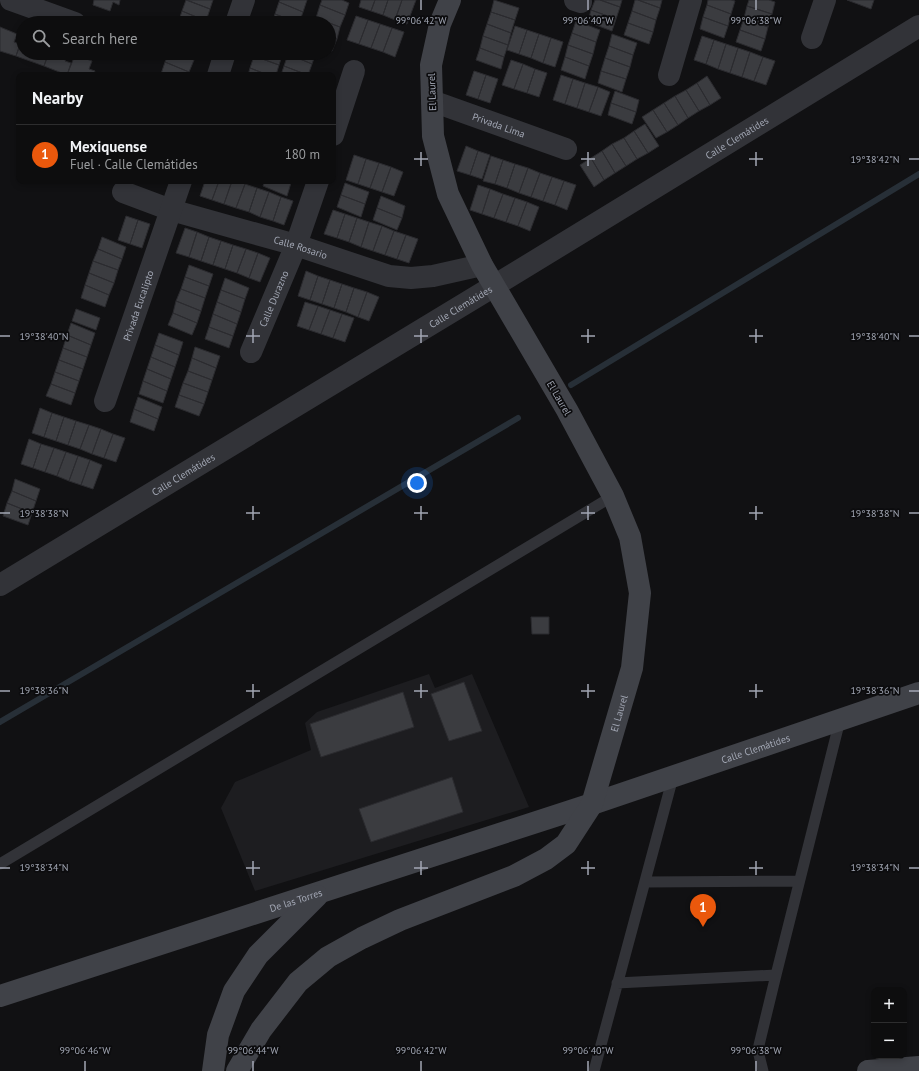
<!DOCTYPE html>
<meta charset="utf-8">
<style>
:root{--surface:#0d0d0e;--page:#161617;--text:#f1f3f6;--muted:#9a9c9e;--line:#2d2d2e;--accent:#ea580c}
body{margin:0;font-family:"PT Sans",sans-serif;background:var(--page);color:var(--text)}
.controls{position:absolute;right:12px;bottom:12px;display:grid;overflow:hidden;border-radius:8px;box-shadow:0 2px 6px #0003}
.controls button{width:36px;height:36px;display:grid;place-items:center;padding:0;border:0;border-bottom:1px solid var(--line);background:var(--surface);color:var(--text);font:20px sans-serif}
.you{position:absolute;left:417px;top:483px;width:14px;height:14px;margin:-10px;border:3px solid #fff;border-radius:50%;background:#1a73e8;box-shadow:0 0 0 6px #1a73e833}
.badge{display:grid;place-items:center;width:26px;height:26px;border-radius:50%;background:var(--accent);color:#fff;font-size:13px;font-weight:700}
.pin{position:absolute;translate:-50% -33px;filter:drop-shadow(0 1px 2px #0008)}
.pin::after{content:'';position:absolute;top:21px;width:14px;height:12px;background:inherit;clip-path:polygon(0 0,100% 0,50% 100%)}
.list{margin:0;padding:0;list-style:none}
h2{display:flex;justify-content:space-between;align-items:center;height:52px;margin:0;padding:0 16px;font-size:17px}
h2 small{font-size:13px;font-weight:400;color:var(--muted)}
.list li{display:grid;grid-template-columns:26px 1fr auto;gap:12px;align-items:center;box-sizing:border-box;height:60px;padding:0 16px;border-top:1px solid var(--line)}
.list b{display:block;font-size:15px;white-space:nowrap}
.list p{margin:0;font-size:13px;white-space:nowrap;color:var(--muted)}
.list em{font-size:13px;font-style:normal;color:var(--muted)}
.icon{flex:none;width:22px;height:22px;fill:none;stroke:currentColor;stroke-width:2;stroke-linecap:round;stroke-linejoin:round}
.map{position:relative;flex:none;width:919px;height:1071px;overflow:hidden}
.search{position:absolute;background:var(--surface);box-shadow:0 2px 6px #0003;left:16px;top:16px;width:320px;height:44px;display:flex;align-items:center;gap:10px;box-sizing:border-box;padding:0 14px;border-radius:22px;color:var(--muted);font-size:15px}
.panel{position:absolute;background:var(--surface);box-shadow:0 2px 6px #0003;left:16px;top:72px;width:320px;height:112px;border-radius:8px}
.map>svg:first-child{display:block}
</style>
<div class="map">
<svg width="919" height="1071" viewBox="0 0 919 1071">
<rect width="100%" height="100%" fill="#111113"/>
<path fill="#1d1d20" d="M429,674L435,688L472,674L529,807L255,891L221,808L235,782L311,750L305,723L317,712Z"/>
<g fill="none" stroke-linecap="round" stroke-linejoin="round">
<path stroke="#272f37" stroke-width="6" d="M571,385L919,174
M0,722L518,418"/>
</g>
<path fill="#3b3c40" stroke="#2b2b2f" d="M94,0H120L119,5L113,2L110,11L93,5Z
M186,0L210,9L206,21L182,11Z
M187,0H213L210,9Z
M280,0H307L303,12L279,2Z
M322,0H342L349,3L345,15L320,5Z
M361,0H375L371,11L359,7Z
M375,0H388L383,15L371,11Z
M388,0H402L395,20L383,15Z
M402,0H416L407,24L395,20Z
M494,0L519,8L515,20L491,12Z
M595,0H600L620,7L616,19L591,10Z
M600,0H622L620,7Z
M635,0H638L660,8L656,20L632,11Z
M638,0H662L660,8Z
M708,0H731L735,1L731,14L707,5Z
M749,0H769L775,2L772,14L747,6Z
M847,0H874L871,9Z
M279,2L303,12L299,23L275,14Z
M320,5L345,15L340,27L316,18Z
M707,5L731,14L728,26L703,17Z
M747,6L772,14L768,27L744,18Z
M591,10L616,19L612,31L588,22Z
M182,11L206,21L205,23H178Z
M632,11L656,20L653,32L628,23Z
M491,12L515,20L511,33L487,24Z
M275,14L297,23H272Z
M356,16L368,20L359,44L347,40Z
M703,17L728,26L724,38L700,29Z
M316,18L340,27L337,39L329,36V23H315Z
M744,18L768,27L765,39L740,30Z
M368,20L380,24L371,48L359,44Z
M576,21L600,30L596,42L572,33Z
M628,23L653,32L649,44L624,35Z
M380,24L392,28L383,52L371,48Z
M487,24L511,33L508,45L483,36Z
M515,26L527,30L519,54L507,50Z
M0,27L17,34L14,42L20,44L16,56L0,51Z
M392,28L404,32L395,57L383,52Z
M527,30L539,34L531,58L519,54Z
M740,30L765,39L761,51L736,42Z
M572,33L596,42L593,54L568,45Z
M539,34L551,38L543,63L531,58Z
M612,34L637,43L633,55L609,46Z
M329,36L337,39L332,51L329,50Z
M483,36L508,45L504,57L480,48Z
M702,36L714,40L706,64L694,60Z
M23,37V53H45L48,54L44,66L16,56Z
M551,38L563,42L555,67L543,63Z
M714,40L726,44L718,69L706,64Z
M726,44L738,48L730,73L718,69Z
M568,45L593,54L589,66L565,57Z
M609,46L633,55L630,67L605,58Z
M480,48L504,57L501,69L476,60Z
M738,48L750,52L742,77L730,73Z
M750,52L763,57L754,81L742,77Z
M49,53H68L65,61L71,63L67,75L44,66Z
M169,53H178L194,60L189,72L165,62Z
M180,53H195L193,58Z
M255,53H283L279,65L254,56Z
M289,53H316L312,64L288,54Z
M288,54L312,64L308,75L284,66Z
M75,55L92,61L89,69L95,71L93,75H67Z
M254,56L279,65L276,75H268L250,68Z
M565,57L589,66L585,79L561,70Z
M763,57L775,61L766,85L754,81Z
M605,58L630,67L626,79L601,71Z
M511,60L523,64L514,89L502,85Z
M165,62L189,72L188,75H163L161,74Z
M523,64L535,69L527,93L514,89Z
M284,66L307,75H281Z
M250,68L268,75H248Z
M535,69L547,73L539,97L527,93Z
M474,71L486,75L478,99L466,95Z
M601,71L626,79L622,92L598,83Z
M486,75L498,79L490,103L478,99Z
M561,75L573,79L565,104L553,100Z
M707,76L721,98L710,105L697,83Z
M573,79L585,83L577,108L565,104Z
M585,83L598,87L589,112L577,108Z
M697,83L710,105L699,111L686,90Z
M598,87L610,92L601,116L589,112Z
M686,90L699,111L688,118L675,96Z
M615,91L639,100L636,112L611,103Z
M675,96L688,118L678,125L664,103Z
M611,103L636,112L632,124L608,115Z
M664,103L678,125L667,132L653,110Z
M653,110L667,132L656,138L642,117Z
M645,124L659,146L648,153L634,131Z
M634,131L648,153L637,159L624,138Z
M624,138L637,159L626,166L612,144Z
M612,144L626,166L615,173L602,151Z
M466,146L478,151L470,175L457,171Z
M478,151L490,155L482,179L470,175Z
M602,151L615,173L604,180L591,158Z
M354,155L366,159L358,184L346,180Z
M491,156L503,160L495,184L483,181Z
M591,158L604,180L594,187L580,165Z
M366,159L379,163L370,188L358,184Z
M503,160L515,164L507,188L495,184Z
M379,163L391,167L382,192L370,188Z
M515,164L528,168L519,193L507,188Z
M391,167L403,172L394,196L382,192Z
M528,168L540,173L531,197L519,193Z
M540,173L552,177L543,201L531,197Z
M552,177L564,181L555,205L543,201Z
M205,181H219L212,200L200,196Z
M219,181H232L224,204L212,200Z
M232,181H236L245,184L236,208L224,204Z
M265,181H285L291,183L287,196L263,186Z
M564,181L576,185L567,210L555,205Z
M345,183L369,192L365,204L341,195Z
M245,184L257,188L249,212L236,208Z
M478,185L490,189L482,214L470,210Z
M257,188L269,192L260,217L249,212Z
M490,189L503,194L494,218L482,214Z
M269,192L281,197L273,221L260,217Z
M503,194L515,198L506,222L494,218Z
M341,195L365,204L361,217L337,207Z
M381,196L405,206L402,218L377,208Z
M281,197L293,201L284,225L273,221Z
M515,198L527,202L518,226L506,222Z
M527,202L539,207L530,231L518,226Z
M377,208L402,218L397,230L373,220Z
M333,210L345,214L337,238L324,234Z
M345,214L357,218L349,242L337,238Z
M126,216L138,220L130,244L118,240Z
M357,218L369,222L361,247L349,242Z
M138,220L150,224L142,248L130,244Z
M369,222L382,226L373,251L361,247Z
M382,226L394,231L385,255L373,251Z
M185,228L197,232L189,257L176,253Z
M394,231L406,235L397,259L385,255Z
M197,232L209,237L201,261L189,257Z
M406,235L418,239L409,263L397,259Z
M102,237L126,247L122,259L98,249Z
M209,237L221,241L213,265L201,261Z
M221,241L233,245L225,269L213,265Z
M233,245L246,249L237,273L225,269Z
M98,249L122,259L118,270L93,261Z
M246,249L258,253L249,278L237,273Z
M258,253L270,258L260,282L249,278Z
M93,261L118,270L114,283L89,273Z
M189,265L213,274L209,286L185,277Z
M306,271L318,276L310,300L298,296Z
M89,273L114,283L109,295L85,285Z
M318,276L330,280L322,304L310,300Z
M185,277L209,286L205,298L181,289Z
M225,278L249,288L245,299L221,290Z
M330,280L342,284L334,308L322,304Z
M342,284L354,288L346,312L334,308Z
M85,285L109,295L105,307L81,298Z
M354,288L367,292L358,317L346,312Z
M181,289L205,298L201,311L176,301Z
M221,290L245,299L241,312L217,302Z
M367,292L379,297L369,321L358,317Z
M176,301L201,311L197,323L173,313Z
M217,302L241,312L237,324L213,314Z
M305,302L318,306L309,330L297,326Z
M318,306L330,310L321,334L309,330Z
M76,309L100,318L96,330L72,321Z
M330,310L342,314L333,338L321,334Z
M173,313L197,323L192,335L168,325Z
M213,314L237,324L233,336L209,327Z
M342,314L354,318L345,342L333,338Z
M71,323L95,333L91,345L67,335Z
M209,327L233,336L229,348L205,339Z
M159,333L183,342L179,355L155,345Z
M67,335L91,345L87,357L63,348Z
M155,345L179,355L175,367L151,357Z
M195,347L220,356L216,368L192,358Z
M63,348L87,357L83,369L59,360Z
M151,357L175,367L171,379L147,369Z
M192,358L216,368L212,380L188,371Z
M59,360L83,369L79,381L55,372Z
M147,369L171,379L167,391L143,381Z
M188,371L212,380L208,392L183,383Z
M55,372L79,381L75,393L51,384Z
M143,381L167,391L163,403L139,394Z
M183,383L208,392L204,404L179,395Z
M51,384L75,393L71,405L46,396Z
M179,395L204,404L199,416L175,407Z
M138,397L162,407L158,419L134,409Z
M40,408L52,413L44,437L32,433Z
M134,409L158,419L154,431L130,422Z
M52,413L64,417L56,441L44,437Z
M64,417L76,421L68,445L56,441Z
M76,421L89,425L80,449L68,445Z
M89,425L101,429L92,454L80,449Z
M101,429L113,434L104,458L92,454Z
M113,434L125,438L116,462L104,458Z
M29,439L41,444L33,468L21,464Z
M41,444L54,448L45,472L33,468Z
M54,448L66,452L57,476L45,472Z
M66,452L78,456L69,481L57,476Z
M78,456L90,460L81,485L69,481Z
M90,460L102,465L93,489L81,485Z
M15,479L40,489L36,501L12,491Z
M12,491L36,501L32,513L7,503Z
M7,503L32,513L28,525L3,516Z
M531,617H549V634H532Z
M464,682L482,731L449,741L431,694Z
M403,692L414,727L321,757L310,724Z
M452,777L463,812L371,842L359,809Z"/>
<g fill="none" stroke-linecap="round" stroke-linejoin="round">
<path stroke="#323338" stroke-width="11" d="M0,864L613,496
M645,882L799,881
M617,983L776,975
M594,1071L673,777
M763,1071L759,1055V1045L776,975L840,720"/>
<g stroke="#323338" stroke-width="22">
<path d="M11,0L75,23"/>
<path d="M575,0L581,2"/>
<path d="M236,23L244,0"/>
<path d="M812,38L825,0"/>
<path d="M218,75L225,53"/>
<path d="M669,75L691,0"/>
<path id="s1" d="M432,101L566,149"/>
<path d="M333,135L354,71"/>
<path id="s2" d="M123,192L171,210L296,245L389,276L411,278L433,276L482,265"/>
<path id="s3" d="M251,352L296,245L318,181"/>
<path id="s4" d="M105,401L181,181"/>
<path id="s5" d="M0,585L494,286L919,26"/>
</g>
<g stroke="#404248" stroke-width="22">
<path id="s6" d="M0,996L592,804L919,693"/>
<path d="M213,1071L218,1035L234,991L258,955L317,896"/>
<path id="s7" d="M237,1071L261,1030L298,982L328,957L362,938L400,920L514,876L546,859L566,844L592,804L632,668L640,593L630,537L613,496L567,410L482,265L448,194L433,136L431,65L440,24L450,0"/>
<path d="M868,1071L919,1067"/>
</g>
</g>
<path fill="none" stroke="#a2a7b4" stroke-width="1.5" d="M421,0V10M588,0V10M756,0V10M421,152V166M588,152V166M756,152V166M414,159H428M581,159H595M749,159H763M909,159H919M253,329V343M421,329V343M588,329V343M756,329V343M0,336H10M246,336H260M414,336H428M581,336H595M749,336H763M909,336H919M253,506V520M421,506V520M588,506V520M756,506V520M0,513H10M246,513H260M414,513H428M581,513H595M749,513H763M909,513H919M253,684V698M421,684V698M588,684V698M756,684V698M0,691H10M246,691H260M414,691H428M581,691H595M749,691H763M909,691H919M253,861V875M421,861V875M588,861V875M756,861V875M0,868H10M246,868H260M414,868H428M581,868H595M749,868H763M909,868H919M85,1061V1071M253,1061V1071M421,1061V1071M588,1061V1071M756,1061V1071"/>
<g text-anchor="middle" dominant-baseline="central" stroke-width="3.5" stroke-linejoin="round" paint-order="stroke">
<g font-size="10" fill="#a2a7b4" stroke="#0c0c0e">
<text transform="translate(432 92) rotate(-92)">El Laurel</text>
<text stroke="none"><textPath href="#s1" startOffset="71">Privada Lima</textPath></text>
<text stroke="none"><textPath href="#s5" startOffset="862">Calle Clemátides</textPath></text>
<text stroke="none"><textPath href="#s2" startOffset="186">Calle Rosario</textPath></text>
<text stroke="none"><textPath href="#s3" startOffset="58">Calle Durazno</textPath></text>
<text stroke="none"><textPath href="#s4" startOffset="101">Privada Eucalipto</textPath></text>
<text stroke="none"><textPath href="#s5" startOffset="538">Calle Clemátides</textPath></text>
<text transform="translate(559 398) rotate(60)">El Laurel</text>
<text stroke="none"><textPath href="#s5" startOffset="214">Calle Clemátides</textPath></text>
<text stroke="none"><textPath href="#s7" startOffset="554">El Laurel</textPath></text>
<text stroke="none"><textPath href="#s6" startOffset="795">Calle Clemátides</textPath></text>
<text stroke="none"><textPath href="#s6" startOffset="311">De las Torres</textPath></text>
</g>
</g>
<g font-size="10" text-anchor="middle" fill="#a2a7b4" stroke="#0c0c0e" stroke-width="3.5" stroke-linejoin="round" paint-order="stroke">
<text x="421" y="24">99°06'42"W</text>
<text x="588" y="24">99°06'40"W</text>
<text x="756" y="24">99°06'38"W</text>
<text x="875" y="163">19°38'42"N</text>
<text x="44" y="340">19°38'40"N</text>
<text x="875" y="340">19°38'40"N</text>
<text x="44" y="517">19°38'38"N</text>
<text x="875" y="517">19°38'38"N</text>
<text x="44" y="694">19°38'36"N</text>
<text x="875" y="694">19°38'36"N</text>
<text x="44" y="871">19°38'34"N</text>
<text x="875" y="871">19°38'34"N</text>
<text x="85" y="1054">99°06'46"W</text>
<text x="253" y="1054">99°06'44"W</text>
<text x="421" y="1054">99°06'42"W</text>
<text x="588" y="1054">99°06'40"W</text>
<text x="756" y="1054">99°06'38"W</text>
</g>
</svg>
<div class="controls">
<button>+</button>
<button>−</button>
</div>
<div class="you"></div>
<div class="pin badge" style="left:703px;top:927px">1</div>
<div class="search"><svg class="icon" aria-label="search" viewBox="0 0 24 24"><circle cx="10" cy="10" r="6"/><path d="M15 15l6 6"/></svg>Search here</div>
<section class="panel">
<h2>Nearby<small></small></h2>
<ul class="list">
<li><span class="badge">1</span><div><b>Mexiquense</b><p>Fuel · Calle Clemátides</p></div><em>180 m</em></li>
</ul>
</section>
</div>
